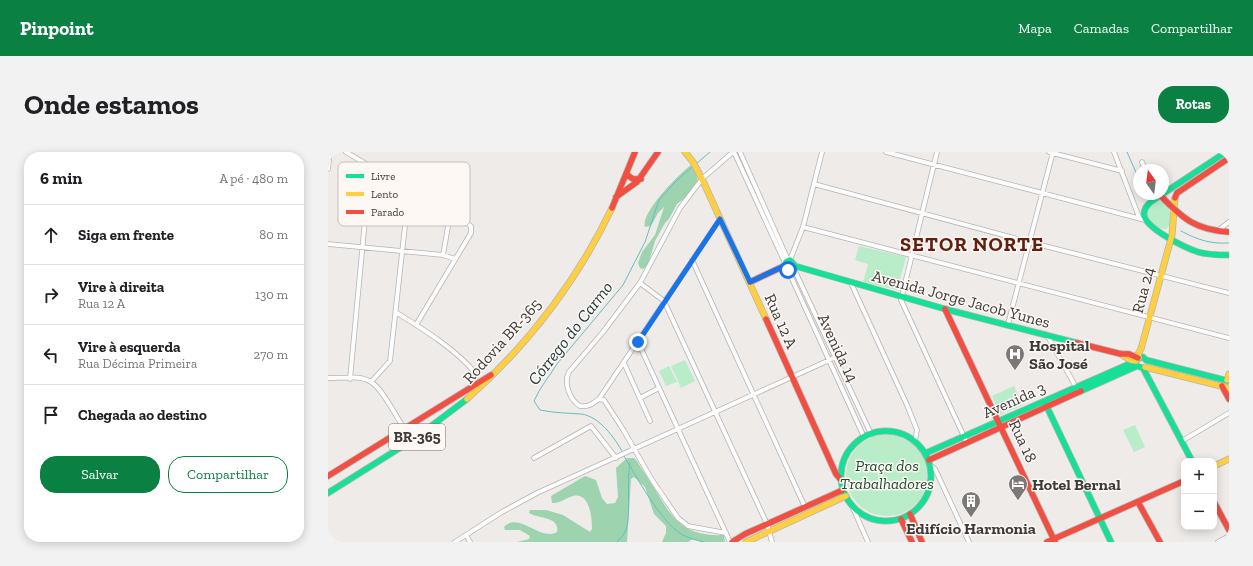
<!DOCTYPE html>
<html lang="pt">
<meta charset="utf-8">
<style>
:root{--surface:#fff;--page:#f2f2f2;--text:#202124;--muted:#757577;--line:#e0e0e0;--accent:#0b8043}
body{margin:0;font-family:"Zilla Slab",serif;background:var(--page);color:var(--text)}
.controls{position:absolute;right:12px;bottom:12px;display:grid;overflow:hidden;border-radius:8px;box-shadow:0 2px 10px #0003}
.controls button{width:36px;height:36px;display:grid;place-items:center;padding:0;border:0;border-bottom:1px solid var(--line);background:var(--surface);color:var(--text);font:20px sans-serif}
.compass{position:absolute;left:805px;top:12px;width:36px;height:36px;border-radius:50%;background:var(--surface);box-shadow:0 2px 10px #0003;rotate:346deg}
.stop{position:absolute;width:12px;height:12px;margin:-9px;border:3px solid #1a73e8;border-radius:50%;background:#fff}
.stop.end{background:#1a73e8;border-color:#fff;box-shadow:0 1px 4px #0008}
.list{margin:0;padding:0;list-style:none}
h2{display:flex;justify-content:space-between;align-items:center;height:52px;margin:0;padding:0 16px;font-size:17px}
h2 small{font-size:13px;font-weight:400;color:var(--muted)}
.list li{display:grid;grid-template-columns:26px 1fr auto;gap:12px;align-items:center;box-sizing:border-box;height:60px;padding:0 16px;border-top:1px solid var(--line)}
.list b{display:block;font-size:15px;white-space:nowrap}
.list p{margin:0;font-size:13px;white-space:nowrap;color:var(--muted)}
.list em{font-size:13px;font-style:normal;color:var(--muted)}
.actions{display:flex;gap:8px;padding:12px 16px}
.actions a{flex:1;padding:9px 0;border:1px solid var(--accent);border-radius:16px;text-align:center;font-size:14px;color:var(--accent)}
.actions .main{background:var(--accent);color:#fff}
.icon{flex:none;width:22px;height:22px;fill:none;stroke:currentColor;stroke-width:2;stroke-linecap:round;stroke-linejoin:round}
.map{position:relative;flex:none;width:901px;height:390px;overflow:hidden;border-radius:16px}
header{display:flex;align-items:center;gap:24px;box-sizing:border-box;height:56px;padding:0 20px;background:var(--accent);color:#fff}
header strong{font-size:19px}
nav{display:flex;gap:22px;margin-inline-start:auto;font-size:14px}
.intro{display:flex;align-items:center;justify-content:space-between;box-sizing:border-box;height:96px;padding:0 24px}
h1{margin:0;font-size:28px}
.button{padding:10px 18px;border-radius:16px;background:var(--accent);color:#fff;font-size:14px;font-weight:700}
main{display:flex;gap:24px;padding:0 24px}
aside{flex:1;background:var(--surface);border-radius:16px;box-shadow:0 2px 10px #0003}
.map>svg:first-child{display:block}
</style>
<header>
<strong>Pinpoint</strong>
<nav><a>Mapa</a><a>Camadas</a><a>Compartilhar</a></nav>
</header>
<div class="intro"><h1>Onde estamos</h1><a class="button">Rotas</a></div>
<main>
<aside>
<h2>6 min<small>A pé · 480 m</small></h2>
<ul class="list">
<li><svg class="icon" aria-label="ahead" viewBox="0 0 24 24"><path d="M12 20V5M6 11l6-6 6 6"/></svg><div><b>Siga em frente</b></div><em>80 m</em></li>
<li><svg class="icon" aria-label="right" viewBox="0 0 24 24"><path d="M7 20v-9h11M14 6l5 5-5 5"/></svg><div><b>Vire à direita</b><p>Rua 12 A</p></div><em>130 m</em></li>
<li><svg class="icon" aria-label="left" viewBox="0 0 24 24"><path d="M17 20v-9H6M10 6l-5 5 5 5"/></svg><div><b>Vire à esquerda</b><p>Rua Décima Primeira</p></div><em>270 m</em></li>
<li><svg class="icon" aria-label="arrive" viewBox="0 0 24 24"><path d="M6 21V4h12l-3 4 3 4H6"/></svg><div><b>Chegada ao destino</b></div></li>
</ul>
<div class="actions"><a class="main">Salvar</a><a>Compartilhar</a></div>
</aside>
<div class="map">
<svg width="901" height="390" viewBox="0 0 901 390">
<rect width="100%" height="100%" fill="#eeebe9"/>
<path fill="#b9ecc9" d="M831,49C842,51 843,62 843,72L838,77C829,77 821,70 818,63L820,56Z
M531,94L578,105L569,138L535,130L540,112L527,108Z
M357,208L367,229L353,236L343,214Z
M341,214L349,230L338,234L331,219Z
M686,234L695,253L672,263L664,244Z
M807,273L817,295L806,300L795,278Z
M518 323a41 41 0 1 1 82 0a41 41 0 1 1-82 0Z"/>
<path fill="#9ed3b0" d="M363,13L367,17L370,30L362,42L349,52L341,67L337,71L327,89L320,113L315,117L312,116L310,111L314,100L327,83L336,55L330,61L323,74L317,75C312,61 352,21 363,13Z
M299,306H306L309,309C313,317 319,324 324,332C343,365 354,385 396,383L397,390H373L365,387L360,390H334L338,381V374L326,362L317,335L306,325L303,327L299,390H189L201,387L202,384L192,378H177L176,375C191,359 212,390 229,380C232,364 210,367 201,361L202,358H218L235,363L262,380L264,377C264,366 262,340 245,344C237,346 234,351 224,351L223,344L257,324L268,328L274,346L279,352L287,351L290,345L288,316Z"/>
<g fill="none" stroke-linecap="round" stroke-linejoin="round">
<path stroke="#68bdc2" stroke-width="1" d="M799,0L811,27
M368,12L382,0
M818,42L819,44
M853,79C870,88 882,92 901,91
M295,301C287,286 271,264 253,262C239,261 226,261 212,258L206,249C212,235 221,225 229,212L295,133L317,90L331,48L347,30L365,14
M296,304C310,327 331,367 353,382C359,386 369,388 376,390
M289,390C291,387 295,384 297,380C304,365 298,330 302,311"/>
<g stroke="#b6b4b3" stroke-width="5.5">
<path id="street" d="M18,0L143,74V81L88,173
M406,0L457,111
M412,0L460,108
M558,0L817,68
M609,0L573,148L639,291
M721,0L794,19
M786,0L811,65
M814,10L817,18
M0,17L2,0
M486,32L701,90L901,141
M475,75L901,186
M889,79L901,70
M0,92L115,103L127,107
M115,103L122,63
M364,108L477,355
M462,108L475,75L494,0
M466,117L543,282
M460,118L536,285
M312,131L336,149L439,372L444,390
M523,131L579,253L589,278L587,289
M69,161C95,177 129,198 148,222
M680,172L725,0
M719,183L749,237
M310,190L402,390
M296,211L322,269
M0,226C12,226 33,223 43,230C55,237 68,265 76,276
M22,227L42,15
M43,230L62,209L81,38
M312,246L331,236
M271,247L392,67
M854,289L901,261
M206,306L263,274L288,306
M602,313L607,317L641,390
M524,354L540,390
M398,381L360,374L350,366L324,328L296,279L276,248L271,247C264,252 261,255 252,254C242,248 235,231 241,220L275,180L312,131L352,56L374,27L405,0
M138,383L142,390
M127,390L174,360L209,341L508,205
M890,390L901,384"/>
</g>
<g stroke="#b6b4b3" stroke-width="7">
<path id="fast" d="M898,0L824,49C820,52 816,56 816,62C816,76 858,96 870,100C880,103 891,103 901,103
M456,114L458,110L462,108L467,114
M456,114L462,119L467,114
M467,114L617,157L749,191
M809,207L815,205L818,208L901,229
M809,214L815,216L864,309
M753,239L809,214
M718,253L783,390
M513 324a45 45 0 1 1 90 0a45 45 0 1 1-90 0Z
M598,301L808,209
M0,341L86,287L139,247"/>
</g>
<g stroke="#b6b4b3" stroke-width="7">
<path id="slow" d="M357,0L365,10L374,27L438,167
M793,202L802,208L808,209
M811,206L810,202L813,197L844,83L847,46
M817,215L901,236
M899,228L901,222
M139,247C200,193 249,129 284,56
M886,314L901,307
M418,390L518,344"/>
</g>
<g stroke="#b6b4b3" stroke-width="7">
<path id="jam" d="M298,22L305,27H313
M833,44C855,67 868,78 901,80
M288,45L309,30L330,0
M847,46L849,41L901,6
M284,56L307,0
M422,130L456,114
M617,157L727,390
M438,167L508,322L513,328
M749,191L793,202H801L810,206
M894,234L901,247
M601,308L753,239
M0,324L163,223
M810,350L832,390
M886,350L901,378
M582,362L594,390
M573,367L584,390
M404,390L417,382L515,338
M719,390L856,329"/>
</g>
<use href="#street" stroke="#fcfcfc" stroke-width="4"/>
<use href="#fast" stroke="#16e098" stroke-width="5.5"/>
<use href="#slow" stroke="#ffcf43" stroke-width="5.5"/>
<use href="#jam" stroke="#f24e42" stroke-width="5.5"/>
</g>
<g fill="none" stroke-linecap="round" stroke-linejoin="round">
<path stroke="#1a73e8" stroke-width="5" d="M310,190L392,67L422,130L456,114L460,118"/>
</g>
<defs>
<g id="hospital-pin" transform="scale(1)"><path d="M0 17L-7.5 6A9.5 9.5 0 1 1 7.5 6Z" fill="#7b7877" stroke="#fdf8f4"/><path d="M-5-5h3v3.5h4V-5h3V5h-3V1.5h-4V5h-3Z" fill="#fff"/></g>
<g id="hotel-pin" transform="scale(1)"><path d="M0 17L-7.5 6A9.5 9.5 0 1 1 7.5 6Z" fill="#7b7877" stroke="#fdf8f4"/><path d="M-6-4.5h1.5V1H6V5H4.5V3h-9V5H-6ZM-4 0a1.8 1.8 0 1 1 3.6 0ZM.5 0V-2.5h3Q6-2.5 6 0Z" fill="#fff"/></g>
<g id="building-pin" transform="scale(1)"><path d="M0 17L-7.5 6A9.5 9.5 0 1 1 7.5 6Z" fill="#7b7877" stroke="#fdf8f4"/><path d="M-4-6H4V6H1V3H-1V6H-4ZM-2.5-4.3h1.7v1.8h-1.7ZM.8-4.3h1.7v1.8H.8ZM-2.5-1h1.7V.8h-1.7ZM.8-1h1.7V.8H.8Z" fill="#fff"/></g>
</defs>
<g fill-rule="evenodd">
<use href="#hospital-pin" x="687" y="202"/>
<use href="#hotel-pin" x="690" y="332"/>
<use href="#building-pin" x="643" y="349"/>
</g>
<g text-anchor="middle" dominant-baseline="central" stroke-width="3" stroke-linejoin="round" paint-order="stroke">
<rect fill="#fdf8f4" stroke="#777371" stroke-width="1" x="61" y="272" width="56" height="26" rx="3"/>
<g font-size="15" font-weight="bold" fill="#3d3a39">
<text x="89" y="285">BR-365</text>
</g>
<g font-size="16" fill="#3d3a39" stroke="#fdf8f4">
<text transform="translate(815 138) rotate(-75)">Rua 24</text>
<text transform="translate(633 147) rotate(15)">Avenida Jorge Jacob Yunes</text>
<text transform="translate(453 169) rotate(66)">Rua 12 A</text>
<text transform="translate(174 189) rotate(-48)">Rodovia BR-365</text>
<text transform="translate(510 196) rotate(65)">Avenida 14</text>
<text transform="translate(686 248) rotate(-24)">Avenida 3</text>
<text transform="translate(695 289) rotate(65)">Rua 18</text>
</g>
<g font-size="16" font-weight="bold" fill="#3d3a39" stroke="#fdf8f4" text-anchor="start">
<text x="701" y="193">Hospital<tspan x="701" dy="18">São José</tspan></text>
<text x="704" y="332">Hotel Bernal</text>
<text x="643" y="376" text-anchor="middle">Edifício Harmonia</text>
</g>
<g font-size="16" font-style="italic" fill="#214930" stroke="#fdf8f4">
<text x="559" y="313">Praça dos<tspan x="559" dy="18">Trabalhadores</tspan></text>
</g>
<g font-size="17" font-style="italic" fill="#1d3639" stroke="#fdf8f4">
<text transform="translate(242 181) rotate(-52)">Córrego do Carmo</text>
</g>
<g font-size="20" font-weight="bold" letter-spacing="1" fill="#621f0e" stroke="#fdf8f4">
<text x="644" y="92">SETOR NORTE</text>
</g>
</g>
<rect x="10" y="10" width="132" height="64" rx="6" fill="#fdf8f4" stroke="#c3bfbc" stroke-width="1"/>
<rect x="18" y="22" width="18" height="4" fill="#16e098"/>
<rect x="18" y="40" width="18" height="4" fill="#ffcf43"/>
<rect x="18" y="58" width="18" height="4" fill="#f24e42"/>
<g font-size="11" fill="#3d3a39">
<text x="43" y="28">Livre</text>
<text x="43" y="46">Lento</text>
<text x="43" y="64">Parado</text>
</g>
</svg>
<div class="controls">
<button>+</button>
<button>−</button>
</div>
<svg class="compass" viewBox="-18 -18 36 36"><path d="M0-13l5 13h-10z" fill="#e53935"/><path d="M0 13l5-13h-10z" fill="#757577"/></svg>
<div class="stop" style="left:460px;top:118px"></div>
<div class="stop end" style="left:310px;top:190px"></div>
</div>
</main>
